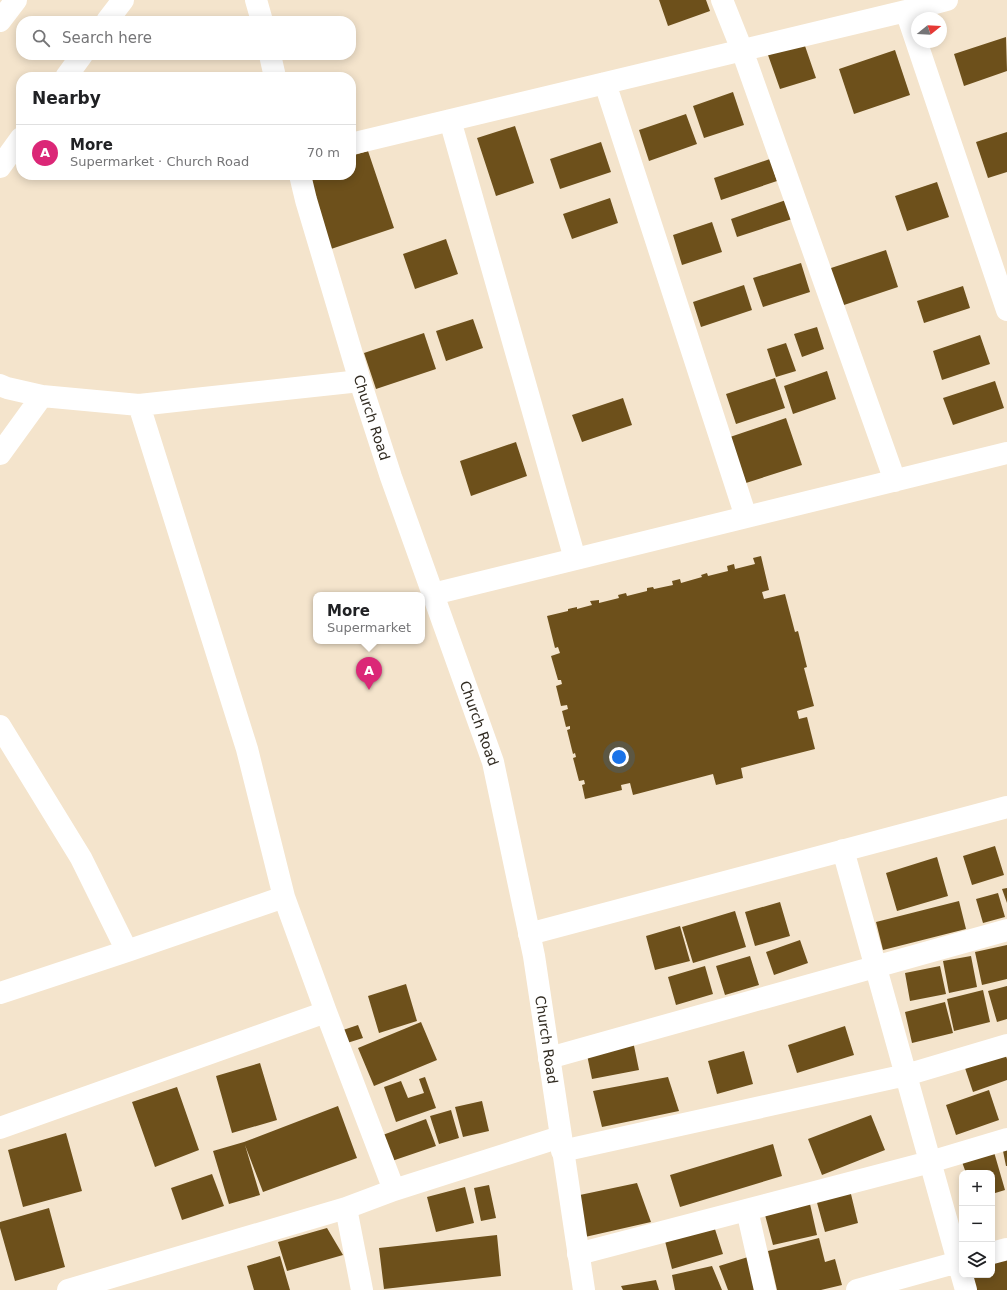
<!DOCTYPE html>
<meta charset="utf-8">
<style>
:root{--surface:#fff;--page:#f6f6f6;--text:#202124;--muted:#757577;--line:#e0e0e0;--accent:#db2777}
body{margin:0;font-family:"DejaVu Sans",sans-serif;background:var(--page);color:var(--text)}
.controls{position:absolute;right:12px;bottom:12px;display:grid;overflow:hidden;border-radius:8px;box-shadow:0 2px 10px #0003}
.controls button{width:36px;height:36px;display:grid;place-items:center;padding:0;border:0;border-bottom:1px solid var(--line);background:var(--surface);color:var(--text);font:20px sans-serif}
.compass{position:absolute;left:911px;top:12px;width:36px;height:36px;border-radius:50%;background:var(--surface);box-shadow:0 2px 10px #0003;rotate:72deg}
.you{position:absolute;left:619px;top:757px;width:14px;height:14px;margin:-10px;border:3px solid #fff;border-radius:50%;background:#1a73e8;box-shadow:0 0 0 6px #1a73e833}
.badge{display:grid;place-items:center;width:26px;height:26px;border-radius:50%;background:var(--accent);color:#fff;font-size:13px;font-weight:700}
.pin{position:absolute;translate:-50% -33px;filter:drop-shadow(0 1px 2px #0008)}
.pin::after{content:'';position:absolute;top:21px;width:14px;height:12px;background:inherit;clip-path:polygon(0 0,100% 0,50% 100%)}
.popup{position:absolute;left:313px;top:592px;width:112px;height:52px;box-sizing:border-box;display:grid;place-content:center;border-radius:8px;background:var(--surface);filter:drop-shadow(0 1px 3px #0005);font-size:13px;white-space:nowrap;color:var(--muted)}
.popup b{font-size:15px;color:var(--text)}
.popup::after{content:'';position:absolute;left:50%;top:100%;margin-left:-8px;border:8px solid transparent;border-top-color:var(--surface)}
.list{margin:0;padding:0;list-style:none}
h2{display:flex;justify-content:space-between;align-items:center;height:52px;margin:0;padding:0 16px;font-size:17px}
h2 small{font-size:13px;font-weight:400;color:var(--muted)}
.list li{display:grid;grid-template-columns:26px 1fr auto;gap:12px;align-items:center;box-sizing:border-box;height:56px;padding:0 16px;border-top:1px solid var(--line)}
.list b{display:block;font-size:15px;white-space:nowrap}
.list p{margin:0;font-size:13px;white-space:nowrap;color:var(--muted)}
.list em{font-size:13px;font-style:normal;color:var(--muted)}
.icon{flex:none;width:22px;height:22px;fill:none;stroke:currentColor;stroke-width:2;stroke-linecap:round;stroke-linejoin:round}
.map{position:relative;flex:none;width:1007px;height:1290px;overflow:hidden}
.search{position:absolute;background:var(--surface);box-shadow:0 2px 10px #0003;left:16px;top:16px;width:340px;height:44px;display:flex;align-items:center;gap:10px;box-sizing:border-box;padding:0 14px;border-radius:16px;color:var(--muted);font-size:15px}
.panel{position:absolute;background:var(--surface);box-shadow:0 2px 10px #0003;left:16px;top:72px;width:340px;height:108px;border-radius:16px}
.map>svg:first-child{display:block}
</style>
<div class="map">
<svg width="1007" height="1290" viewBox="0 0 1007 1290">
<rect width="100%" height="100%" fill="#f4e4cc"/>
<path fill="#6d501b" d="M659,0H706L710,11L668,26Z
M1006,37L1007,71L964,86L954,54Z
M804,43L816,78L780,89L768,55Z
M895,50L910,95L854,114L839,69Z
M733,92L744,125L704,138L693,106Z
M686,114L697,144L649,161L639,130Z
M515,126L534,183L496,196L477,138Z
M1007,132V172L988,178L976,142Z
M601,142L611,172L560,189L550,159Z
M368,151L394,228L331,249L306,175H351V156Z
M770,159L777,181L721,200L714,178Z
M937,182L949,217L907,231L895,196Z
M610,198L618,223L572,239L563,214Z
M786,200L792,219L737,237L731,219Z
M712,222L722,252L682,265L673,235Z
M446,239L458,274L415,289L403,254Z
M886,250L898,287L841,306L828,269Z
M801,263L810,292L763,307L753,278Z
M744,285L752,310L701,327L693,302Z
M963,286L970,308L924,323L917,301Z
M473,319L483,348L446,361L436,331Z
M817,327L824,349L802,357L794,334Z
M424,333L436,369L376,389L364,353Z
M980,335L990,364L942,380L933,351Z
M786,343L796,371L776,377L767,349Z
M827,371L836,399L793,414L784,386Z
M775,378L785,408L736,424L726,394Z
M995,381L1004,408L953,425L943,398Z
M623,398L632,425L582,442L572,415Z
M786,418L802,465L746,483L730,437Z
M516,442L527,476L471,496L460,461Z
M761,556L769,590L762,592L764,599L785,594L795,632L798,631L807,667L804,668L814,706L797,711L799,719L807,717L815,749L741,768L743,778L716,785L713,774L633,795L630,783L621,785L622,790L585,799L582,785L585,784L584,780L579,781L573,758L576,757L575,753L573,754L567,730L570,729V726L566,727L562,711L568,709L567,705L561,706L556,686L562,684L561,680H558L551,656L560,653L558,647L555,648L547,616L568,611V609L577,607V609L592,605L590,601L599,600V603L619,598L618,595L626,593L627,596L647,591V588L653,587L654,589L673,585L672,581L680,579L681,583L702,577L701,575L707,573L708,576L728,571L727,566L734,564L735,569L755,564L753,558Z
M995,846L1004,875L972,885L963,856Z
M937,857L948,896L897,911L886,873Z
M1007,888V903L1002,889Z
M998,893L1005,917L983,923L976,899Z
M959,901L966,929L883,950L876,922Z
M780,902L790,936L755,946L745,912Z
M735,911L746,947L693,963L682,927Z
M680,926L690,961L655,970L646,936Z
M800,940L808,963L774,975L766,952Z
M1007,945V979L982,985L975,952Z
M750,956L759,985L725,995L716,966Z
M971,956L977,987L949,993L943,961Z
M705,966L713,994L676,1005L668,977Z
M940,966L946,994L910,1001L905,973Z
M406,984L417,1021L379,1033L368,996Z
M1007,986V1019L997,1022L988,991Z
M983,990L990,1022L954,1031L947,999Z
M945,1002L953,1033L912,1043L905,1012Z
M421,1022L437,1060L374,1086L358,1048Z
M358,1025L363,1038L347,1043L343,1030Z
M845,1026L854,1055L797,1073L788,1045Z
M633,1041L639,1070L592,1079L586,1050Z
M744,1051L753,1084L717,1094L708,1061Z
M1004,1051L1007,1059V1080L973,1092L964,1065Z
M260,1063L277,1120L232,1133L216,1076Z
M425,1077L436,1108L396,1122L384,1087L401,1081L408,1098L424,1093L419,1079Z
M668,1077L679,1111L602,1127L593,1091Z
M177,1087L199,1150L155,1167L132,1102Z
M989,1090L999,1120L956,1135L946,1105Z
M482,1101L489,1131L463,1137L455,1107Z
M338,1106L357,1158L263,1192L245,1145L260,1195L229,1204L213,1151L244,1142Z
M451,1110L459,1138L439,1144L430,1116Z
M871,1115L885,1150L822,1175L808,1139Z
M426,1119L436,1146L389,1162L380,1136Z
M66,1133L82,1191L23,1207L8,1150Z
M773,1144L782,1176L680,1207L670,1175Z
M1007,1150V1166H1006L1003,1151Z
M994,1152L1005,1190L992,1194V1173H966L962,1162Z
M212,1174L224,1206L182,1220L171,1188Z
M637,1183L651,1222L585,1237L575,1196Z
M489,1185L496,1218L481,1221L474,1188Z
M465,1187L474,1223L436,1232L427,1197Z
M850,1190L858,1223L825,1232L816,1199Z
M810,1204L817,1235L773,1245L765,1215Z
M49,1208L65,1267L15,1281L0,1228V1222Z
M714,1226L723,1254L672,1269L664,1237Z
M327,1228L343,1255L287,1271L278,1242Z
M497,1235L501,1276L384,1289L379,1248Z
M819,1238L825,1262L835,1259L842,1285L821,1290H777L768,1251Z
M280,1256L290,1290H254L247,1266Z
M748,1257L759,1290H728L719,1266Z
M1007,1258V1290H976L972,1275H992V1262Z
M712,1266L722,1290H675L672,1275Z
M656,1280L659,1290H623L621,1286Z"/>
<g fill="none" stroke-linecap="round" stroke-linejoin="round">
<path stroke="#fff" stroke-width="22" d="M722,0L742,50L895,481
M906,11L1007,310
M0,21L16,0
M107,21L123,0
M66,77L82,55
M605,83L746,517
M450,120L575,559
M351,144L906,11L947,0
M0,167L21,138
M0,385L7,388L42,396L139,405L360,381
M139,405L247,749L284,897L326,1012L394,1190
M0,454L42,396
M433,594L1007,453
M0,726L81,858L127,951
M843,850L966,1290
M529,934L1007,807
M0,993L127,951L284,897
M549,1058L1007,930
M0,1128L326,1012
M562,1151L906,1075L1007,1045
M346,1208L362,1290
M747,1210L765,1290
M992,1253L1007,1249
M578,1254L930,1162L1007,1139
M68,1290L346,1208L394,1190L560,1137
M857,1290L962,1261"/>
<g stroke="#fff" stroke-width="22">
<path d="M256,0L262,21"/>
<path d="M270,55L275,77"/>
<path id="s1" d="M300,175L306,200L360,381L391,477L493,762L534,956L584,1290"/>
</g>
</g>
<g text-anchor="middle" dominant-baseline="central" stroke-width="4" stroke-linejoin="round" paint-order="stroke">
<g font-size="14" fill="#322c22" stroke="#fff">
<text stroke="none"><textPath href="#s1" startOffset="253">Church Road</textPath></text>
<text stroke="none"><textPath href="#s1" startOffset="577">Church Road</textPath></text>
<text stroke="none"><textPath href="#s1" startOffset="901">Church Road</textPath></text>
</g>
</g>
</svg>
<div class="controls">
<button>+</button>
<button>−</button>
<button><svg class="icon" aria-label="layers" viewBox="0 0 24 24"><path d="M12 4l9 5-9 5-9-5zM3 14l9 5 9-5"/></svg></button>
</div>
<svg class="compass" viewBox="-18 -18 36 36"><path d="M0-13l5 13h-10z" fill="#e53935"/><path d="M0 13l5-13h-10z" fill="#757577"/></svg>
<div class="you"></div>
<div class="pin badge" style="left:369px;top:690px">A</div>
<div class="popup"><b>More</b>Supermarket</div>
<div class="search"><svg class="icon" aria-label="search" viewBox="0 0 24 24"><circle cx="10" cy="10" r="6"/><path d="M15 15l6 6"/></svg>Search here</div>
<section class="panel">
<h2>Nearby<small></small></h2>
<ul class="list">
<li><span class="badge">A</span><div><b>More</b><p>Supermarket · Church Road</p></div><em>70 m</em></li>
</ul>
</section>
</div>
